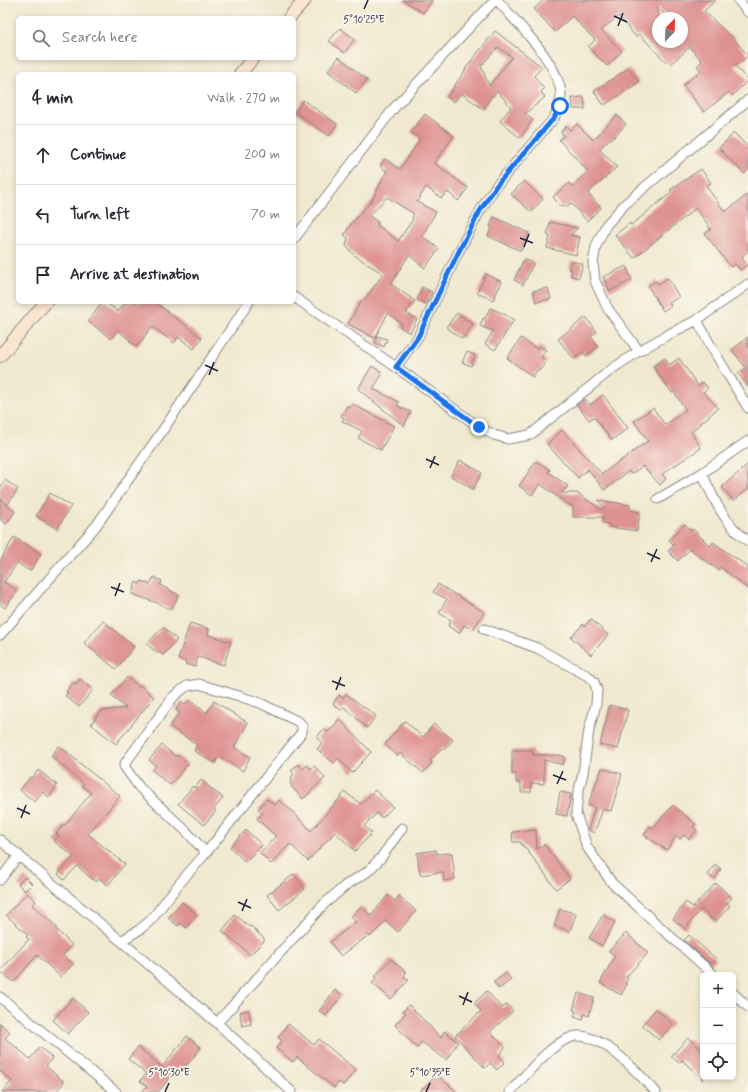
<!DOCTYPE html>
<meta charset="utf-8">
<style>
:root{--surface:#fff;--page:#f2f2f3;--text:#2b2b33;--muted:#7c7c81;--line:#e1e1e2}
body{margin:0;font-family:Mynerve,sans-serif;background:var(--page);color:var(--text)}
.controls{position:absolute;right:12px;bottom:12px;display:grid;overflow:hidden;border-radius:6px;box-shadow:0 2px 6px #0003}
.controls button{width:36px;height:36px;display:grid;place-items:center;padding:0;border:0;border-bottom:1px solid var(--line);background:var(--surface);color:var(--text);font:20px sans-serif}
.compass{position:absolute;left:652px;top:12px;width:36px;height:36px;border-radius:50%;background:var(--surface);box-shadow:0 2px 6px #0003;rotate:23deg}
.stop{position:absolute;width:12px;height:12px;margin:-9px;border:3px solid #1a73e8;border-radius:50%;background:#fff}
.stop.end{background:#1a73e8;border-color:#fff;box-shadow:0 1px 4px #0008}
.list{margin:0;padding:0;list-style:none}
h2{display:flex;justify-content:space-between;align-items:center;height:52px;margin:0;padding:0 16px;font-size:17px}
h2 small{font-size:13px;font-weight:400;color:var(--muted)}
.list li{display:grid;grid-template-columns:26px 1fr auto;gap:12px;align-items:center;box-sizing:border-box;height:60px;padding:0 16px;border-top:1px solid var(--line)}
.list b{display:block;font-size:15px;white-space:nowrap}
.list em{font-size:13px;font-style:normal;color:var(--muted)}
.icon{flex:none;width:22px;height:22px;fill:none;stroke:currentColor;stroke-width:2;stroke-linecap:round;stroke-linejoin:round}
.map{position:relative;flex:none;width:748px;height:1092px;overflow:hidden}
.search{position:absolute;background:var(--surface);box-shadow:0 2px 6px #0003;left:16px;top:16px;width:280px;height:44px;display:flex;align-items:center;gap:10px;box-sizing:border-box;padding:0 14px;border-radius:6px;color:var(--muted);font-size:15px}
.panel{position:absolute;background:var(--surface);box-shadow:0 2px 6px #0003;left:16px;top:72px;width:280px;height:232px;border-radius:6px}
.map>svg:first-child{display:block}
</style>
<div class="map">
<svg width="748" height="1092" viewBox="0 0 748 1092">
<rect width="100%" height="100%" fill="#fbf7ec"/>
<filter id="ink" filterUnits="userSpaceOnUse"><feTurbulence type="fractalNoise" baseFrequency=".025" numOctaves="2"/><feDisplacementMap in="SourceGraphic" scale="8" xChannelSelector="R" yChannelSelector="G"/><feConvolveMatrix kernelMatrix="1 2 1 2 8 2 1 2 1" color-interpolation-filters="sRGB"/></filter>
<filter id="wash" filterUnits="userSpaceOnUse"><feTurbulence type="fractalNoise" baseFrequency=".012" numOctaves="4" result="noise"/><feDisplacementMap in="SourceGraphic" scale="16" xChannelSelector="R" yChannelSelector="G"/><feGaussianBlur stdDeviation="0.9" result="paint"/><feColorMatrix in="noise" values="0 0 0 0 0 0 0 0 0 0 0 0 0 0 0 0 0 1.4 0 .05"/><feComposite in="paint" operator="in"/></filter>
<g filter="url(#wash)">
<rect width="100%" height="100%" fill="#f0e9cf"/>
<g id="blocks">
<path fill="#de9291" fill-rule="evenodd" d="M403,0H432L423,13Z
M544,0H716L704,11L730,36L731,35L748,56L735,66L748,80L732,96L729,92L704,112L683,85L701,71L697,66L702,61L690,47L669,65L639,34L636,37L619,16L601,30L622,51L607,66L588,47L595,40L572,16L555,32L534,9ZM658,7L668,18H682V42H658Z
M340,28L355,39L344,53L329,41Z
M495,31L542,67L534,76L544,89L541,92L545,97L525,114L533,120L520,138L500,121L511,107L497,91L493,96H492L483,109L461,93L454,102L447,97L466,69H465ZM498,47L512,57L489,86L481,66Z
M339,57L367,80L356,93L328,71Z
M629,68L639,82L606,104H603L594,91Z
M584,97L585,109H573L572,98Z
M303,100L337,124L329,136L295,112Z
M425,114L454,136L434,163L468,188L458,201L448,192L441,198L426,187L417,202L436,212L422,236L439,249L425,268L409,255L391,284L415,301L406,313L417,319L410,333L400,327L402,324L388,313L375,338L348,324L361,301L363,302L383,274L354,255L346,246L348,238L344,235L351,224L372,200L387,171L380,166L385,159L400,169L420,139L411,132ZM387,197L414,214L412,218L413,219L398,241L377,225L378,222L369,216Z
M617,115L626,124L612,139L611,138L599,149L617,167L588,193L601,208L587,221L571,203L566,207L564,205L561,207L553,197L569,183L572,186L588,171L559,140L564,136L561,132L566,126L570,130L577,124L593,140Z
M734,133L748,147V170L744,174L719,148Z
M701,169L711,183L706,186L725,212L748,194V251L742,256L743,257L742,258L747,265L741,270L735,264L731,267L705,234L711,229L696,208L634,258L615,235L630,223L631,225L672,192L670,190Z
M524,181L543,199L531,212L511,194Z
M494,217L529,233L521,251L488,236L492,227L490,226Z
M550,222L578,228L570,235L580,237L576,255L547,248L550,236L547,235Z
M524,259L534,263L523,285L514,280Z
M571,261L583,264L579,278L571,276L572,270L569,269Z
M626,266L632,280L610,291L603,277Z
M486,274L502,282L493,300L477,293Z
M668,278L679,297L669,303L671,306L663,311L648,286L656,281L658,284Z
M422,287L432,292L426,304L417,300Z
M548,288L551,299L536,302L533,291Z
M103,302H106L118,312L126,302H155L202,338L194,349L178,337L174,343L152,326L137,347L129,341L130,340L118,330L111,339L88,321Z
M490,308L502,313L514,320L495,350L485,344L493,331L480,326L483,318L485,319Z
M457,313L473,324L462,339L446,327Z
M586,317L597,332L591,336L598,347L586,356L583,352L574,359L558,339Z
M377,336L387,339L384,347L375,343Z
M748,337V387L738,373L746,368L732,350Z
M521,338L537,349L539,346L546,350L541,357L547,361L539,371L537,370L533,377L507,358Z
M467,352L475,355L471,366L462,362Z
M665,358L669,365L679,358L698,386L703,382L708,388L703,392L718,408L691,432L701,448L662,474L666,479L660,485L643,466L631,474L629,471L604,490L588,469L578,478L547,444L562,430L602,474L648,441L634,421L653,408L665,425L686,410L674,392L672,393L653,366Z
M372,366L383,373L373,389L399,402L397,406L411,412L404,426L358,389Z
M603,395L628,428L612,440L594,417L589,420L577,405L585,399L590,405Z
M352,404L394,426L381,450L358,438L362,431L342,421L344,418L341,416L347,406L350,407Z
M460,460L482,473L473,489L451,476Z
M536,461L550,470L548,472L568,486L561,493H577L602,510L604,507L598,500L630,505V510L640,512L637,531L609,527V524L602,523L603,517H573V506H571L540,484L532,495L519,486Z
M748,464V489L734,501L722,487Z
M5,480L18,489L8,504L0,498V488Z
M50,493L71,506L57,529L36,516Z
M0,499L15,512L6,524L0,519Z
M685,524L691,531L693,529L710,546L713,542L748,567V589L720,567L718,570L690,549L678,561L668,551L674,545L669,540Z
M14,537L41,554L30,571L17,563L4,582L17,591L5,608L0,604V561Z
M154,577L162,581L160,585L179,595L171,610L160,604L132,594L136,582L140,584L141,581L150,584Z
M438,584L484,612L473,630L464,625L459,633L448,626L451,620L439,613L447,599L433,592Z
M591,619L608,635L591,655L571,637L583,624L585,626Z
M103,621L134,647L116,669L84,643Z
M190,623L209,629L208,635L231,642L224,665L198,657L195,667L185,664L186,662L178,659Z
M163,627L177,640L163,655L159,652L157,653L147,644Z
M127,677L139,687L140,685L154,697L116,744L91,724L101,711L126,708L111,696Z
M80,679L93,690L79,707L65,696L68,693L66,692L74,682L76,684Z
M346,694L376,716L367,728L344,707L341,710L333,704L339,695L343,698Z
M189,700L207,713L214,701L248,723L234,747L250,757L243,771L219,756L215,763L194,751L197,745L170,726L180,713L176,710L181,702L185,705Z
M610,705L628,710L618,749L600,745Z
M339,719L371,752L352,773L338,758L334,763L317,749L322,743L317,738L323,729L328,732L330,729H332Z
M405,721L423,737L434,724L453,740L444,750L442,748L430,761L432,763L423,773L400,753L398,756L385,744Z
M162,745L176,757L177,755L188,764L170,785L152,770L156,766L149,760Z
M59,746L120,796L88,834L125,864L108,885L99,878L96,882L77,866L64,880L58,874L74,857L54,841L59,836L56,834L64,824L65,825L91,793L82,786L84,784L51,756Z
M512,750H533V755H560L565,757L563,765L544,760V784L531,783V792H521V783H516V774H512Z
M298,764L303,769L307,765L311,769L314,766L325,778L303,799L291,786L292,785L290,782L293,779L291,777L294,774L291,771Z
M602,768L622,774L611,811L603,809L594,833L588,830L595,807L588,805Z
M38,770L57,785L49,797L43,792L35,802L20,790L31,776L33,778Z
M201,780L223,798L214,809L216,811L204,825L178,804L193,786L195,788Z
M375,790L393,807L382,818L377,813L364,826L372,833L355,851L335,832L308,861L290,844L271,864L260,853L276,836L257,819L263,813L258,809L267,799L275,805L279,800L294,813L311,831L345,792L361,804Z
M560,792L571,794L567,816L556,814Z
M673,805L695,824L693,827L697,830L689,839L684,835L680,839L676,836L667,850L644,835L650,826L653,828Z
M246,830L262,845L245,862L230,847Z
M536,830L537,849L544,844L570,879L556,889L524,846H522L521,842H513L512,832Z
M436,850L437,854L452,853L455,879L444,881L443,872L420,875L417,853Z
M715,864L721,869L715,879L708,875Z
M294,874L305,889L279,910L267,895Z
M25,877L32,884L25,891L18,884Z
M716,883L732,898L727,903L730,906L715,922L701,909L685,929L673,919L686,902L693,907Z
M27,893L36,901L32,905L57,927L56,929L72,945L63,955L73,964L61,977L37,955L14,982L0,971L29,939L26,937L28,935L6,915Z
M388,895L395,901L399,896L416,911L398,932L386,921L370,937L369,935L341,956L330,942L356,922L351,917L361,906L371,916Z
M182,902L197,915L186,928L180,923L178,926L168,918Z
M560,909L576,914L570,931L554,926Z
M235,915L250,927L251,926L265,940L250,955L235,941L222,931Z
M603,915L615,922L602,946L589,938Z
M626,933L648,953L626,977L628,978L625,984L627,985L621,995L600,983L615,956L609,951Z
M689,935L716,959L711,964L684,940Z
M391,959L406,972L404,977L409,980L391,999L372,983L377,977L375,976Z
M506,973L511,980L499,989L494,982Z
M335,990L342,995L326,1016L319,1011Z
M487,991L502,1008L507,1004L513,1011L490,1032L505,1047L499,1056L505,1062L497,1070L490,1063L485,1068L455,1036L481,1011L474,1003Z
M578,993L594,998L589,1016L584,1014L583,1019L574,1016L576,1011L573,1010Z
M73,998L88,1012L68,1034L53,1020Z
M409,1005L441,1038L444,1031L458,1042L446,1060L422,1042L417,1048L395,1025L406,1013L403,1011Z
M656,1009L673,1024L659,1040L642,1025Z
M249,1010L251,1024L242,1026L240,1012Z
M0,1023L10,1032L5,1038L30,1059L40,1047L52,1058L46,1066L64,1082L56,1092H2L12,1081L0,1071Z
M288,1024L314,1045L319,1039L356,1070L343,1085L339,1082L334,1088L297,1057L293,1062L276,1048L282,1041L278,1037Z
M187,1036L201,1048L180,1073L176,1070L158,1092H142L147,1086L140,1081L146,1074L128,1059L138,1047L162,1067Z
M688,1038L703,1051V1080L682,1060L679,1063L671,1056Z
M437,1075L457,1092H419Z"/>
</g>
</g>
<g filter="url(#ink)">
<use href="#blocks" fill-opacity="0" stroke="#898685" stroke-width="1"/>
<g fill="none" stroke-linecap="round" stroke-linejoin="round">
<g stroke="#898685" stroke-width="11">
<path id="street" d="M738,0L748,12
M294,239L394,108L495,0
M294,297L396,367L479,427L494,435L508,439L530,435L612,369L639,351L671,333L697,320L748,284
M697,320L712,348L748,408
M639,351L608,309L595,281L593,263L596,246L606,225L625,204L748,100
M396,367L418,337L459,251L480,211L496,186L554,118C558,110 561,103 561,94C559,63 517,23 497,0
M702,473C713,498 725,525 748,541
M658,499L702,473L748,441
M484,629L537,648L588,676L594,682L597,690L596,704L589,730L583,773L578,794L576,814L587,847L612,883L660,927L714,975
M0,635L96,526L167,424L249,302
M0,840L121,941L217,1023L292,1092
M0,880L19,855
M121,941L139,930L151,920L178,885L206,853L186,831L139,787L124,766L126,762L174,696L187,686L199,684L239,696L260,703L299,722L302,726V732L206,853
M733,993L748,1007
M0,997L116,1092
M217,1023L323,905L346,885L367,872L380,859L402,828
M510,1092C526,1075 550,1044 572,1037C599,1029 639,1074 656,1092"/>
</g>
<g stroke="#898685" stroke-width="14">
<path id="secondary" d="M289,18L305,0
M240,74L253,58
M0,356L46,302"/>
</g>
<use href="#street" stroke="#fff" stroke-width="9"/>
<use href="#secondary" stroke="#fce5cf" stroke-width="12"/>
</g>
</g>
<g fill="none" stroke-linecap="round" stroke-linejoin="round" filter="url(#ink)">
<path stroke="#1a73e8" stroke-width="5" d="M479,427L396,367L418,337L459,251L480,211L496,186L554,118L560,106"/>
</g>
<path fill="none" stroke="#22223b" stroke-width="1.5" d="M364,9L368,0M614,16L627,22M618,26L623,13M520,238L533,243M524,247L529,234M205,365L218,371M209,375L214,362M426,459L439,465M430,468L435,456M647,553L660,559M651,562L657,549M111,587L124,592M115,596L120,583M332,681L345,686M336,690L341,677M553,775L566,780M557,784L563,771M17,808L30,814M21,818L26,805M238,902L251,908M242,911L247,899M459,996L472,1002M463,1005L468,992M165,1092L169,1083M426,1092L430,1083"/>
<g font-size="10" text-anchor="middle" fill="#22223b" stroke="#fbf7ec" stroke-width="3.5" stroke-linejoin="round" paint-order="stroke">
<text x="364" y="23">5°10'25"E</text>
<text x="169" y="1076">5°10'30"E</text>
<text x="430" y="1076">5°10'35"E</text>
</g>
</svg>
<div class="controls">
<button>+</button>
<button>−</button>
<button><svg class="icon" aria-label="locate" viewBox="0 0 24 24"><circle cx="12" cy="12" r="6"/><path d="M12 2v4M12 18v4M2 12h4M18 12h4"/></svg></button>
</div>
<svg class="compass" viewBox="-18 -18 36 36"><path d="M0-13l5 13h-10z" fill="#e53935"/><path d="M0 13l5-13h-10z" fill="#7c7c81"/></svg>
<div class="stop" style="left:560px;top:106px"></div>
<div class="stop end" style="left:479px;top:427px"></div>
<div class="search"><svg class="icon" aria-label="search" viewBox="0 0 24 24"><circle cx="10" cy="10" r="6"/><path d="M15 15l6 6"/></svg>Search here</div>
<section class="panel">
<h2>4 min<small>Walk · 270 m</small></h2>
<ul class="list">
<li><svg class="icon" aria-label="ahead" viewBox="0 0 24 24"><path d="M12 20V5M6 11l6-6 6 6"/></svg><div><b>Continue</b></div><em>200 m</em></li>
<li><svg class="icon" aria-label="left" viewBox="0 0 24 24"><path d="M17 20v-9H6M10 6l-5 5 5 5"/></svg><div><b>Turn left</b></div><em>70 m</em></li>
<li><svg class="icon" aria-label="arrive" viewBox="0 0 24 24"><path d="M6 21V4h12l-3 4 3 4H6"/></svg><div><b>Arrive at destination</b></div></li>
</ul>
</section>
</div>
